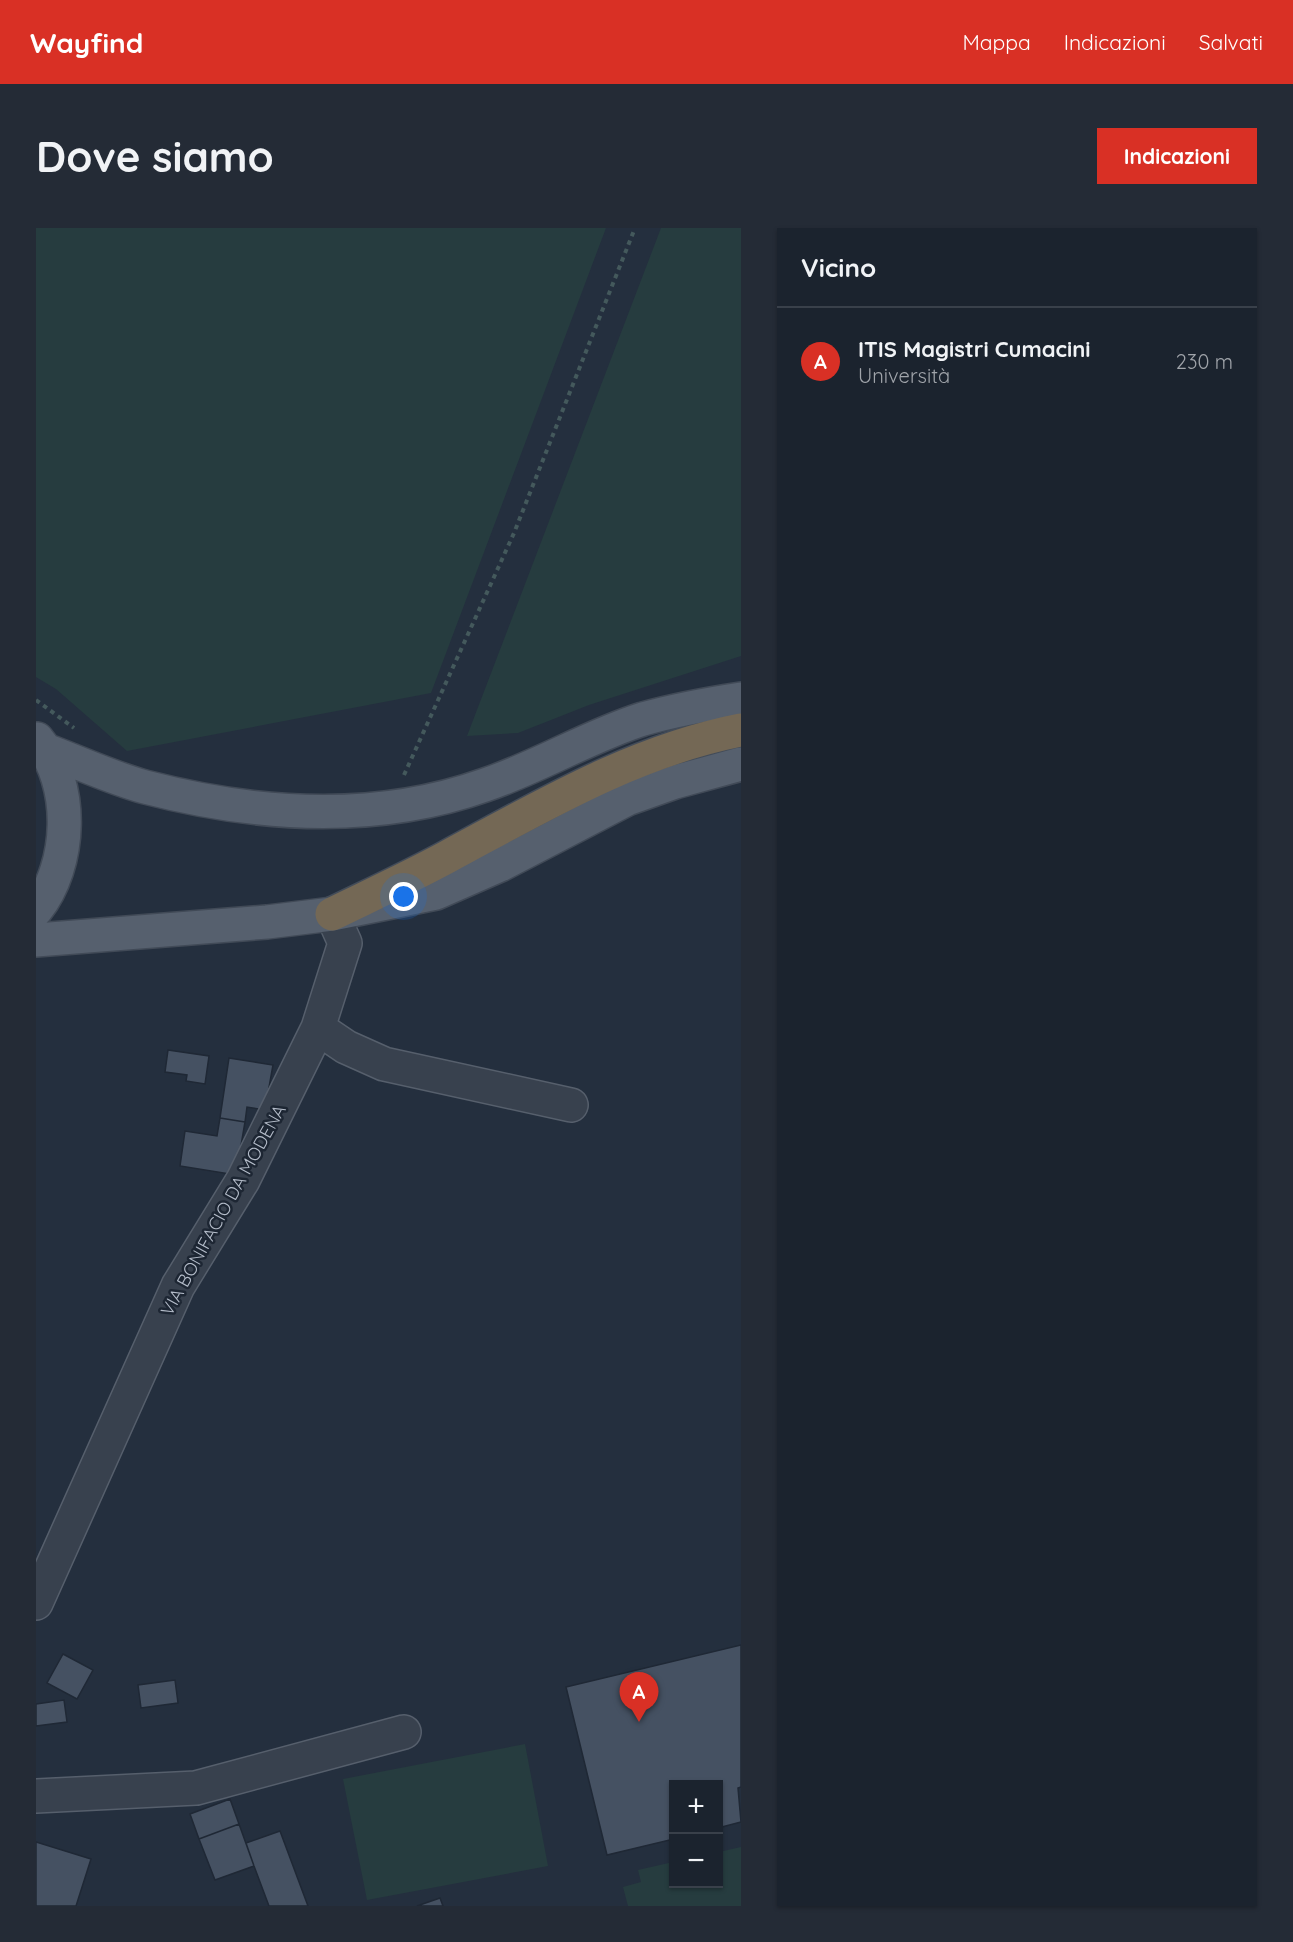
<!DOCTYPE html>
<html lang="it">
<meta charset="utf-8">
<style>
:root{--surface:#1b232e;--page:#242b36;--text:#f1f3f6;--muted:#a0a4aa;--line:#39404a;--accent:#d93025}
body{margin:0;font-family:Quicksand,sans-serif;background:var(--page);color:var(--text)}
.controls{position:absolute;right:18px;bottom:18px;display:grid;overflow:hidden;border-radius:0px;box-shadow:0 2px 4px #0004}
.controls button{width:54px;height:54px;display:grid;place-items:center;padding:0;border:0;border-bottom:2px solid var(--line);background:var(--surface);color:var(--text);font:30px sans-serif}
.you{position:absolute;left:368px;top:669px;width:21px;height:21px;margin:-15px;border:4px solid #fff;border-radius:50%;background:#1a73e8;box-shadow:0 0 0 9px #1a73e833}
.badge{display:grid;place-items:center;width:39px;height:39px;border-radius:50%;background:var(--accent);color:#fff;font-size:20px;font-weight:700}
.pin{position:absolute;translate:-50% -50px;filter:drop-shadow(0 2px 3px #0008)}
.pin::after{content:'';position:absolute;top:32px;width:21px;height:18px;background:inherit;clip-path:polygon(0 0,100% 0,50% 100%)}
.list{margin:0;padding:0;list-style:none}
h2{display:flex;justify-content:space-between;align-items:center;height:78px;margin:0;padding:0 24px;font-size:26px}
h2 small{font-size:20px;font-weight:400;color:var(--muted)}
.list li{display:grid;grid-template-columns:39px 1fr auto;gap:18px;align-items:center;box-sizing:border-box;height:108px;padding:0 24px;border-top:2px solid var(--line)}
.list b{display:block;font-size:22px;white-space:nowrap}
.list p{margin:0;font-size:20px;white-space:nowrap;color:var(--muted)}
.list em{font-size:20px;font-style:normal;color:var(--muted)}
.map{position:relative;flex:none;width:705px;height:1678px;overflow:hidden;border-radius:0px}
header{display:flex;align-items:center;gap:36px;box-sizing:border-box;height:84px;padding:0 30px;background:var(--accent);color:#fff}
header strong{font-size:28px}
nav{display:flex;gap:33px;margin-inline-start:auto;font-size:21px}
.intro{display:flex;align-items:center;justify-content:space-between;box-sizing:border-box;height:144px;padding:0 36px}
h1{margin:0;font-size:42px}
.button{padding:15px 27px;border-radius:0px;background:var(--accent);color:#fff;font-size:21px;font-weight:700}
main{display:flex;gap:36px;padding:0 36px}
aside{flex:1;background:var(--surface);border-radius:0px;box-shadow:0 2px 4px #0004}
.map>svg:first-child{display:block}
</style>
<header>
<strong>Wayfind</strong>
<nav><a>Mappa</a><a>Indicazioni</a><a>Salvati</a></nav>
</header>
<div class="intro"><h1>Dove siamo</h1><a class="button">Indicazioni</a></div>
<main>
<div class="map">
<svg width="705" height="1678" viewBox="0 0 705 1678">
<rect width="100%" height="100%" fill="#242f3e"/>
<path fill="#263c3f" d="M0,0H570L395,465L91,523L20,461L0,449Z
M625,0H705V428L553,477L482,505L431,508Z
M489,1516L512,1638L331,1672L307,1551Z
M705,1619V1678H592L587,1659L605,1654L602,1642L637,1634L638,1656H682L683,1624Z"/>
<path fill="#455162" stroke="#1f2835" stroke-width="1.5" d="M132,822L173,828L169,856L150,853L151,847L129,844Z
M193,830L237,837L229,882L211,879L209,894L184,890Z
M184,890L209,894L200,947L144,938L149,903L181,908Z
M705,1417V1559L702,1560L705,1594L682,1600V1556H638V1611L571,1627L530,1459Z
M27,1426L57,1442L41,1471L11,1455Z
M139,1452L142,1475L105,1480L102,1457Z
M28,1472L31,1494L0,1498V1476Z
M194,1571L203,1596L163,1611L154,1586Z
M203,1596L218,1638L179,1652L163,1611Z
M244,1603L272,1678H233L218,1638L210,1615Z
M0,1614L55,1631L40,1678H0Z
M404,1670L407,1678H381Z"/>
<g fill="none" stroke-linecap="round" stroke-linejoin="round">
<g stroke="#565f6c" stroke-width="36">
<path id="minor" d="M282,800L310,819L348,836L535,877
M0,1375L142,1058L207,952L282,800L309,715L296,686
M0,1568L160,1560L368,1504"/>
</g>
<g stroke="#414a57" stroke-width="36">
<path id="major" d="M12,523C44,535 76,550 109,559C221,588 339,596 449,557C503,539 553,508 607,491C639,482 672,476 705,471
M0,682C36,637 39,556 1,511
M0,712L231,694L296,686L400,665L464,637L591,571L639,554L705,536"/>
</g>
<g stroke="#434c59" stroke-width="36">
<path id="highway" d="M296,686C335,667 374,649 411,629C506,578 598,523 705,502"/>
</g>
<path stroke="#44595c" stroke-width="4" stroke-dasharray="4.5 4.5" stroke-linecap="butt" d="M0,472L38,500
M368,547L478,305L599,0"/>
<use href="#minor" stroke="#38414e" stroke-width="33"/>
<use href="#major" stroke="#56606e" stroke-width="33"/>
<use href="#highway" stroke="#746855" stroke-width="33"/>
</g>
<g text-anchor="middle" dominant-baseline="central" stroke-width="5" stroke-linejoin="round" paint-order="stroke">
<g font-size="18" fill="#b4bcc9" stroke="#1d2633">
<text transform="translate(187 982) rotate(-61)">VIA BONIFACIO DA MODENA</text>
</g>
</g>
</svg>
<div class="controls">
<button>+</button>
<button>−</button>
</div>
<div class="you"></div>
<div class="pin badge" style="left:603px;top:1494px">A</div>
</div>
<aside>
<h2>Vicino<small></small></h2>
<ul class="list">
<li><span class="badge">A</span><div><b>ITIS Magistri Cumacini</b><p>Università</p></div><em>230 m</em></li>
</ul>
</aside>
</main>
